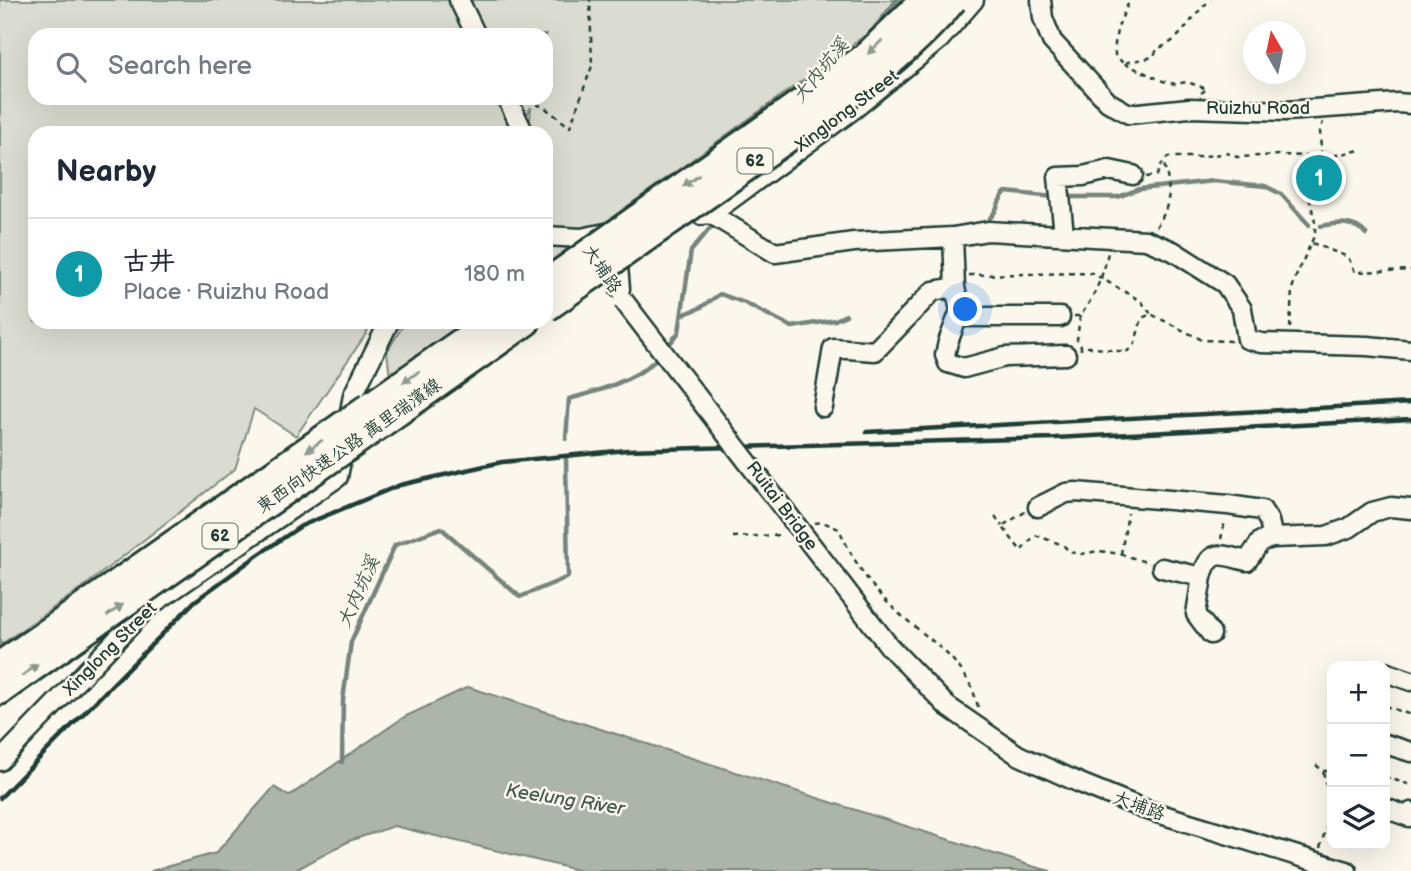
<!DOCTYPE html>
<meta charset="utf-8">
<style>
:root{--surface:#fff;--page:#f2f2f3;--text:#1f2937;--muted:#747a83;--line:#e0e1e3;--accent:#c8321e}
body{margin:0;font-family:"Balsamiq Sans","LXGW WenKai TC",sans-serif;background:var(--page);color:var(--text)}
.controls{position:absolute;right:21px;bottom:21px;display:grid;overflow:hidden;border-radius:14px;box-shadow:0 7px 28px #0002}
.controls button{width:63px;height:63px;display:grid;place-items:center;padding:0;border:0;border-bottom:2px solid var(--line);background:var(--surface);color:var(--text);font:35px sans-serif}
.compass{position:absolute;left:1243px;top:21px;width:63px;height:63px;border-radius:50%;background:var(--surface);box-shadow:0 7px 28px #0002;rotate:351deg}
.you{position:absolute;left:966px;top:310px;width:24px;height:24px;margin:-18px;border:5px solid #fff;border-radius:50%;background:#1a73e8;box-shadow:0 0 0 10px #1a73e833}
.badge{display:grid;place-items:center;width:46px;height:46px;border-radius:50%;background:var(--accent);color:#fff;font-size:23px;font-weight:700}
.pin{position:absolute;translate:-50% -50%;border:4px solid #fff;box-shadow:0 2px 7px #0006}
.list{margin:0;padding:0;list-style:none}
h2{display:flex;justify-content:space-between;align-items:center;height:91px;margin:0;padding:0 28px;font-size:30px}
h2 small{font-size:23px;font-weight:400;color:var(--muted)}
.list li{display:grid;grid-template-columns:46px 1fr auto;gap:21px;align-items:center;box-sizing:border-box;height:112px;padding:0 28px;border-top:2px solid var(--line)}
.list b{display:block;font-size:26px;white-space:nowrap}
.list p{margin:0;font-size:23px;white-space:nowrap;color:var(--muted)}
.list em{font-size:23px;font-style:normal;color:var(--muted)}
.icon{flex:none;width:38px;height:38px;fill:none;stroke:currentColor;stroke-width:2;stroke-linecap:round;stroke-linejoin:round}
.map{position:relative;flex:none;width:1411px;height:871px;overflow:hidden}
.search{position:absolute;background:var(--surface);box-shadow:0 7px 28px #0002;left:28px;top:28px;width:525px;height:77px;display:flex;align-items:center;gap:18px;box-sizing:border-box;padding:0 24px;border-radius:21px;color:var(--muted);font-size:26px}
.panel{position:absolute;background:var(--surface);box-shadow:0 7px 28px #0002;left:28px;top:126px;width:525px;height:203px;border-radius:21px}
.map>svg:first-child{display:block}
</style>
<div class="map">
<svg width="1411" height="871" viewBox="0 0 1411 871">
<rect width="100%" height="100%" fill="#fbf7ec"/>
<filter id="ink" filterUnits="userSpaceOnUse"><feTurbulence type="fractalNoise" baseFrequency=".0143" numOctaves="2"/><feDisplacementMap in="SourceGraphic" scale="14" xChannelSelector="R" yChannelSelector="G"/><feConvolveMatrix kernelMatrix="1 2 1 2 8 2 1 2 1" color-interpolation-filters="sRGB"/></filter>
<g filter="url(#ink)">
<path fill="#dbdcd1" stroke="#7d8c82" stroke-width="2" fill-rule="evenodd" d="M0,0H907L871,31L546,265V133H529L531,107L518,133H35V322H372L366,334L296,436L254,409L235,469L86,585L0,645ZM35,35H546V98H35Z
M405,322H467L390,377L387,352Z"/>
<path fill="#adb4aa" stroke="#74847b" stroke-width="2" d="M468,687L1035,867L1051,871H581L394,826L349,841L294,871H151L216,853L274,787L289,796L404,717Z"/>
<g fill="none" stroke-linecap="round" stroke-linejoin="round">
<path stroke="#74847b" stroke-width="4.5" d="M865,40L897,0
M1066,197H1118L1139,189L1214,181L1265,186L1281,194L1309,225
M990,218C999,210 997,199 1006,192L1054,197
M1321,226C1338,223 1354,220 1366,234
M682,315L700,308L720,294L745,303L792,327L835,320L846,315
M667,347L679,332L691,251L711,227
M566,439L569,399C596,392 641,379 659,356
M342,762L343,700L351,642L395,545L441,528L520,597L568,577L566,457"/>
<g stroke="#1f3d34" stroke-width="23">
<path id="minor" d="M459,0L476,35
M1041,0L1043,18L1052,41L1108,102L1129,114L1189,108L1286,111L1397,103L1411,104
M507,98L522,129L521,133
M711,214L775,253L854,242L953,237L988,231L1146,240L1173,251L1225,284L1242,309L1247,339L1261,343L1367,346L1411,350
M701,215L711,214L854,109L940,39L974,0
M1064,234L1058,177L1083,176L1109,170L1133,175
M546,236L581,238L611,232
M953,237L955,287L960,311L948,342L945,355L948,363L964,368L1005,357L1066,355
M620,289L618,266L624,252
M958,317H1060
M823,407L833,348L875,351L933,291L955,287
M1038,507L1066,493L1076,492L1228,505L1262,510L1269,521L1273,538L1326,536L1349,528L1372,512L1391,507L1411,509
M1162,568L1202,577C1210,547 1221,555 1247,561L1261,541L1273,538
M1202,577L1196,614L1211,634
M1385,672L1411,681
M947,706L1018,755L1080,783L1144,809L1347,871
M1385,744L1411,752
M0,761L148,607L338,477L353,395L389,322
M1385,808L1409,817L1411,812"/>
</g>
<g stroke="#1f3d34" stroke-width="32">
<path id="highway" d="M370,406L490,322
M381,424L526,322
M0,665L48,632
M0,691L59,649"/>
</g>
<path stroke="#1f3d34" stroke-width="2.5" stroke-dasharray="5 5" stroke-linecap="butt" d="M1123,63L1115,55C1114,30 1120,22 1130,0
M1201,93L1207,89L1187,82L1175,84L1163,81L1123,63L1153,57L1158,48C1181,43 1193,12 1211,0
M527,101L544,107L570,127L592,66L590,0
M1146,177L1157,175L1161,165L1168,157H1199L1227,153L1237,157L1279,155L1307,156L1319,159L1360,150
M1156,227C1172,205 1171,187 1163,161
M1312,243L1348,257L1355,272L1411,270
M969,275L1092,273L1141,301L1151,314
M1074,316H1080C1094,298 1104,274 1108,252
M1080,316L1077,340L1081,346
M1290,328L1292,289L1297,274L1315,234V222L1308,192L1321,153L1320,131L1323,122
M1081,350V346L1126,352L1134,346L1142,318L1151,314L1202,340L1232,341
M1025,512L1002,526L1021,551L1035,535L1063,545L1070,552L1081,554L1099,551L1121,554L1149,563
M995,516L1002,526
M815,523L823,522L839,529C851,556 866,581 887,602C921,637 966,655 978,707
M733,537L782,535
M1221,539L1225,521
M1121,554L1128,513
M1385,706L1411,715
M1316,765L1323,771L1326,785L1332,789
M1323,771H1332
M1385,777L1411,785
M1320,848L1332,809"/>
<use href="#minor" stroke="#fbf7ec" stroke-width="18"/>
<use href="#highway" stroke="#fbf7ec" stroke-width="26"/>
<path stroke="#1f3d34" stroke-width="4.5" d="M866,432L1411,403
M0,798L195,601L258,555L301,526L400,485L502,462L627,450L1055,438L1411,419"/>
<g stroke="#1f3d34" stroke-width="23" stroke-linecap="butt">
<path id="minor-bridge" d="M623,300L889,646L947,706"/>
</g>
<g stroke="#1f3d34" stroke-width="32" stroke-linecap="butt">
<path id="highway-bridge" d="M546,283L865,57L924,0
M546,308C620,256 694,204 768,152C830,109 905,59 953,0
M48,632L370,406
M59,649L381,424"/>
</g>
<use href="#minor-bridge" stroke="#fbf7ec" stroke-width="18"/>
<use href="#highway-bridge" stroke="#fbf7ec" stroke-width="26"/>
</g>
<defs><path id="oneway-solid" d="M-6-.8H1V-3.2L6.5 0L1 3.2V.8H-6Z" transform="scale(1.75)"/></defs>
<g fill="#8d9a90">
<use href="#oneway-solid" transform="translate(875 47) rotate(136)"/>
<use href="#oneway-solid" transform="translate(691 181) rotate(145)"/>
<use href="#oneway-solid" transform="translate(411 377) rotate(145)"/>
<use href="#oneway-solid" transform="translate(314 446) rotate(145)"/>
<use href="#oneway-solid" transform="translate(115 610) rotate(-35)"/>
<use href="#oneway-solid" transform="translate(30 670) rotate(-35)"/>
</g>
</g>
<g text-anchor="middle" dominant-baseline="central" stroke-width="5" stroke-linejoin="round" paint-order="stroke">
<g fill="#fbf7ec" stroke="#61756b" stroke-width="2">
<rect x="737.5" y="148.5" width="35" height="25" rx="5"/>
<rect x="202.5" y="523.5" width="35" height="25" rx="5"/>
</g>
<g font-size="16" font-weight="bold" fill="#1f3d34">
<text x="755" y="161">62</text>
<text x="220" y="536">62</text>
</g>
<g font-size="18" fill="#1f3d34" stroke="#fbf7ec">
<text x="1258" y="108">Ruizhu Road</text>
<text transform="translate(847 111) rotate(-37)">Xinglong Street</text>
<text transform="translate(602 269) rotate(56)">大埔路</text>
<text transform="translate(349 446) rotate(-35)">東西向快速公路 萬里瑞濱線</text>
<text transform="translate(782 506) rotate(53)">Ruitai Bridge</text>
<text transform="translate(110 649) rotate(-45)">Xinglong Street</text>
<text transform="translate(1139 806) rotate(20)">大埔路</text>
</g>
<g font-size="19" font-style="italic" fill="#425b52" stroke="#fbf7ec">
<text transform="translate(821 71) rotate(-51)">大內坑溪</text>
<text transform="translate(359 592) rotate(-66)">大內坑溪</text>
<text transform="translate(565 800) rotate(9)">Keelung River</text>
</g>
</g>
</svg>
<div class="controls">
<button>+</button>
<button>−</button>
<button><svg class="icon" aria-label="layers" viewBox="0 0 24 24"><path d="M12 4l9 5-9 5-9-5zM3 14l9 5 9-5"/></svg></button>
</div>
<svg class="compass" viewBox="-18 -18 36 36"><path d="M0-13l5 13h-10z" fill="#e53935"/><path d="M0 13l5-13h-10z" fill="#747a83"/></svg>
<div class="you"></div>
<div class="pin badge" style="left:1319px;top:178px;background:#0f9aa8">1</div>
<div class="search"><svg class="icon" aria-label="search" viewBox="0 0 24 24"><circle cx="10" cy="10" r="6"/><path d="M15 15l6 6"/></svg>Search here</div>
<section class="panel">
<h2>Nearby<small></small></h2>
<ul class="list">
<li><span class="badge" style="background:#0f9aa8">1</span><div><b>古井</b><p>Place · Ruizhu Road</p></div><em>180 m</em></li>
</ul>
</section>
</div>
